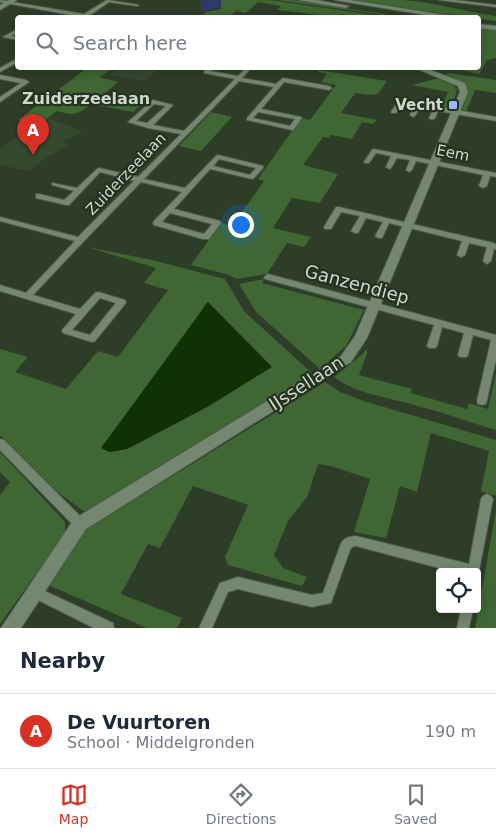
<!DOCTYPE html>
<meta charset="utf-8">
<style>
:root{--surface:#fff;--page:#f6f6f7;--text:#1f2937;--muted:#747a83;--line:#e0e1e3;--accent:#d93025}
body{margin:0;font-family:"DejaVu Sans",sans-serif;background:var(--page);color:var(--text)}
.controls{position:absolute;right:15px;bottom:15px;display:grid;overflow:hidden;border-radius:5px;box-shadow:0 2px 12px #0003}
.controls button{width:45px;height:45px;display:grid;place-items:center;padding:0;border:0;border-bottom:1px solid var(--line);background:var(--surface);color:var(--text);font:25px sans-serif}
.you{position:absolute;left:240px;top:224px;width:18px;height:18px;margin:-12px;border:4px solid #fff;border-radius:50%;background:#1a73e8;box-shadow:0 0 0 8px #1a73e833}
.badge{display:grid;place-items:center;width:32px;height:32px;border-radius:50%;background:var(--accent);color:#fff;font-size:16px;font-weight:700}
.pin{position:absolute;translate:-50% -41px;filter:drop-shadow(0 1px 2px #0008)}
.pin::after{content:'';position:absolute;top:26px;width:18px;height:15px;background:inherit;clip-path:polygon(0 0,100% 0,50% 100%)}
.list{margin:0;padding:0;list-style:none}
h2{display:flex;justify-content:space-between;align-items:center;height:65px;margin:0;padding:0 20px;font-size:21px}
h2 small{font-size:16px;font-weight:400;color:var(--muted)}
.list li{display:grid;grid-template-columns:32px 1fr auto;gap:15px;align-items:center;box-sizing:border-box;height:75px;padding:0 20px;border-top:1px solid var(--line)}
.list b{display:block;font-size:19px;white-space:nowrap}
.list p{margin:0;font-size:16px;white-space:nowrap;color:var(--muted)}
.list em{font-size:16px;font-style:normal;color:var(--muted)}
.icon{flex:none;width:28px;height:28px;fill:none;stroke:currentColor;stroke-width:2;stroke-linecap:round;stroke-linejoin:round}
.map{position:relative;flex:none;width:496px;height:628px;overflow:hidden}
.search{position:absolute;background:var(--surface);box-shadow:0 2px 12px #0003;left:15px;right:15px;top:15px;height:55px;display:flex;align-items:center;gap:12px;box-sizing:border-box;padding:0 18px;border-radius:5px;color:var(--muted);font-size:19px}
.sheet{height:140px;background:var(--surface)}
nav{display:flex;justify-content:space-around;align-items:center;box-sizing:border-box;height:70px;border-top:1px solid var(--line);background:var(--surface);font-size:14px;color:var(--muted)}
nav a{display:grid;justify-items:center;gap:2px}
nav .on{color:var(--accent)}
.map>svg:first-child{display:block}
</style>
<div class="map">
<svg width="496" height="628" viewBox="0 0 496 628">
<rect width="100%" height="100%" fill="#2d3d28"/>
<path fill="#35492f" d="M119,68H160L144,81L109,75Z
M49,118L83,131L64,142L69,144L52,155H49L29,171L0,165V149L13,139Z"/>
<path fill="#3f6633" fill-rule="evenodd" d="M210,0H269L389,17L365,18L340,14L338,17L277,10L281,6L258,2L246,13L236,11L229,17L198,18L206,12L222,9Z
M277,0H292L403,17H398Z
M348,0C367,0 385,0 403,0C435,2 465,12 496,16V21Z
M479,28L496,30V58L487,60L479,74L464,71L465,68H478Z
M87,68H114L99,77L118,82L105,93L145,101L133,112L91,104C76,115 76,116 57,111L39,124L18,120Z
M319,70L387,81L378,94L370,95L355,93L341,113L377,120L373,124L362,122L352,139L331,135L329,138L323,137L303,165L338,174L320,203L292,198L273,228L311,237L304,247L287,243L267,274L237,279L229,275L191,265L221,223L233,225L264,181L258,179L301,118L310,120L336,85L321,82L327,74L318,72Z
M449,73L496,80V93L475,90L466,112L462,111L467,88L444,75Z
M439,78L453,85L457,90L451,109L441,107L448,92L412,85Z
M211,112L232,117L201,151L179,146Z
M87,247L152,260L225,279L244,311L313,374L134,482L93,509L85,512L55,490L0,435V349L28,357L15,372L66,389L98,351L118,357L168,290L144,283L156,268ZM207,302L271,367L207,407L127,449L109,452Z
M264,279L262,283L364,310L346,346L320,369L256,312L239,284Z
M367,348V354L359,375L412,389L411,393L467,409L469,403L488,409L496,373V430C469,422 442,412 414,405C388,397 355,394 334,377L363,354Z
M325,382L340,392L364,401L496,440V496L481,491L489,451L431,433L417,492L400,486L386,538L354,532L370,479L331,466L318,464L307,497L288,521L274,555L283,568L307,577L302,586L228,565L225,557L248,505L193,486L160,548L148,544L121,594L182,618L177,628H147L48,585L88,528Z
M0,452L65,522V531L61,539L0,624V495L10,482L0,472Z
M496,510V628H475Z"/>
<path fill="#0f3103" d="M208,302L272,367L207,407L127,449L109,452L101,448Z"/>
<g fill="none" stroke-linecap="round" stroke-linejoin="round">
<g stroke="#4c5a48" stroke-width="2">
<path id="street" d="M0,0L84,14L107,0L139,5L137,6L109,2L86,18H80L81,17L0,2Z
M439,0H454L496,5V7Z
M18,29V32L11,36L18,37V40L3,37Z
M18,58V62L0,72V68Z
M208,68H214L210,71L238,76L246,68H251L242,78L276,84L283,78L329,86L332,88L329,90L284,82L261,109L301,117L302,118L294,129L292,130L247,120V118L274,87L239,81L144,179L185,188L216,156L218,155L263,166V168L254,178L252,179L210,169L174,209L220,221L221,223L209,239H203L154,225L153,223L154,221L182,192L141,182L83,242L33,295L80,309L95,293L98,292L125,300L126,302L125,304L95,341L92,342L63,333L62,331L63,329L76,314L0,291V285L26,293L75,241L0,221V217L78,237L134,181L100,172L69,205H66L36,198V194H39L64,200L74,191L52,185V183L77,188L97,169L99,168L138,177L181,134L148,128L128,122L153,100L173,105L153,125L184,131L235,79L204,73V71ZM154,104L166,106L147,123L136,121ZM258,112L295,119L290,126L253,118ZM219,159L256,168L250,175L213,166ZM170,213L212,224L204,234L162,222ZM100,298L116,303L90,335L72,330Z
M0,75L26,80L29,82L0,102V97L21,83L0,79Z
M400,100L496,117V121L438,111L435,118L432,120L429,118L433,110L420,107L415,116L413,117L410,115L414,106L402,104L396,113H392L391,112L398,101Z
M374,149L496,173V177L490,176L487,186L483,188L479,186L483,175L416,161L412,170L409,172L406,170L410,160L397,158L391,168L389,169L386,167L391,156L376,153L369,163H365L364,162L372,150Z
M336,207H339L494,243L496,245V249H494L491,261L487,264L483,261L487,247L469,243L465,255L461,257L457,255L462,241L389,223L382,238H379L375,236L383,222L366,218L358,233H355L351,231L360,216L341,212L331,229H325L324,227Z
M268,274L496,335V360L486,404L482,405L478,404L477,401L491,340L473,335L468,355L466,357H460L458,355L464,333L442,327L437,346L435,348H429L427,346L434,325L265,279L264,277Z
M0,439L4,440L84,520L86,524L84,528L80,529L76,528L0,450Z
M487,494L491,496L493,499L478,576L477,577V572H454L356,546L352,547L350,550L331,603L312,607L238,589L228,592L212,628H199L220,583L238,577L312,595L323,593L341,543C345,537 349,537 356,536L469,564L481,499L483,496Z
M34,586L113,623L114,628H94L30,596L28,592L30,588Z
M461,609H473L469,628H457Z"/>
</g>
<g stroke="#4c5a48" stroke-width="2">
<path id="secondary" d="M9,0H17L0,10V5Z
M298,0H316L349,6L346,8Z
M334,0H350L464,18H444Z
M478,24L496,26V30L478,28Z
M415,68H425L465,83L468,92L367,338L351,362L86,529L21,628H1L74,519L341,356L355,336L460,92L458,86Z"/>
</g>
<use href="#street" fill="#758770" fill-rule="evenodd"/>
<use href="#secondary" fill="#758770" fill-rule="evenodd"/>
</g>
<path fill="#303a66" d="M205,0H221V8L201,12L200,1Z"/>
<rect fill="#a0b3fd" stroke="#23331f" stroke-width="2" x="448" y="100" width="10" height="10" rx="2.5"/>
<g text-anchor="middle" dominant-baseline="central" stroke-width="4.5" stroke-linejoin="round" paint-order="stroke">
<g font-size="15" font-weight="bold" fill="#ced8cc" stroke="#23331f" text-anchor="end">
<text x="443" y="105">Vecht</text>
</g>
<g font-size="15" fill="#ced8cc" stroke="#23331f">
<text transform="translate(453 153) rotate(11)">Eem</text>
<text transform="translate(126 174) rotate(-46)">Zuiderzeelaan</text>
</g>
<g font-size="16" font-weight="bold" fill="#ced8cc" stroke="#23331f">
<text x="86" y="98">Zuiderzeelaan</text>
</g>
<g font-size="18" fill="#ced8cc" stroke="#23331f">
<text transform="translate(357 284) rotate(15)">Ganzendiep</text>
<text transform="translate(306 383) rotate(-33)">IJssellaan</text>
</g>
</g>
</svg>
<div class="controls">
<button><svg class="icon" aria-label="locate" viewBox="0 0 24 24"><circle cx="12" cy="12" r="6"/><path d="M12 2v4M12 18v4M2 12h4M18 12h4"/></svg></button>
</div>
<div class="you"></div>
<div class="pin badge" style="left:33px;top:155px">A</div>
<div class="search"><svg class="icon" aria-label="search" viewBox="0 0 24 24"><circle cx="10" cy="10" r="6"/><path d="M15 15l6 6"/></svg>Search here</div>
</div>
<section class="sheet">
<h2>Nearby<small></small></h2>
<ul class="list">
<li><span class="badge">A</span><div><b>De Vuurtoren</b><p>School · Middelgronden</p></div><em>190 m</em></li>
</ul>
</section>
<nav>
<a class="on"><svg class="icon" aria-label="map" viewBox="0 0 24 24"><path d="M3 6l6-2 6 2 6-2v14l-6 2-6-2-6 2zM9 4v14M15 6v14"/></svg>Map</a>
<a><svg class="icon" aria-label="directions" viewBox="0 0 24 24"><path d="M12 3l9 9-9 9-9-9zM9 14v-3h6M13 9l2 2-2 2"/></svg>Directions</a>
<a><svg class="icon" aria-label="saved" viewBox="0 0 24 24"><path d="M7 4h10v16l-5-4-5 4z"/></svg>Saved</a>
</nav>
